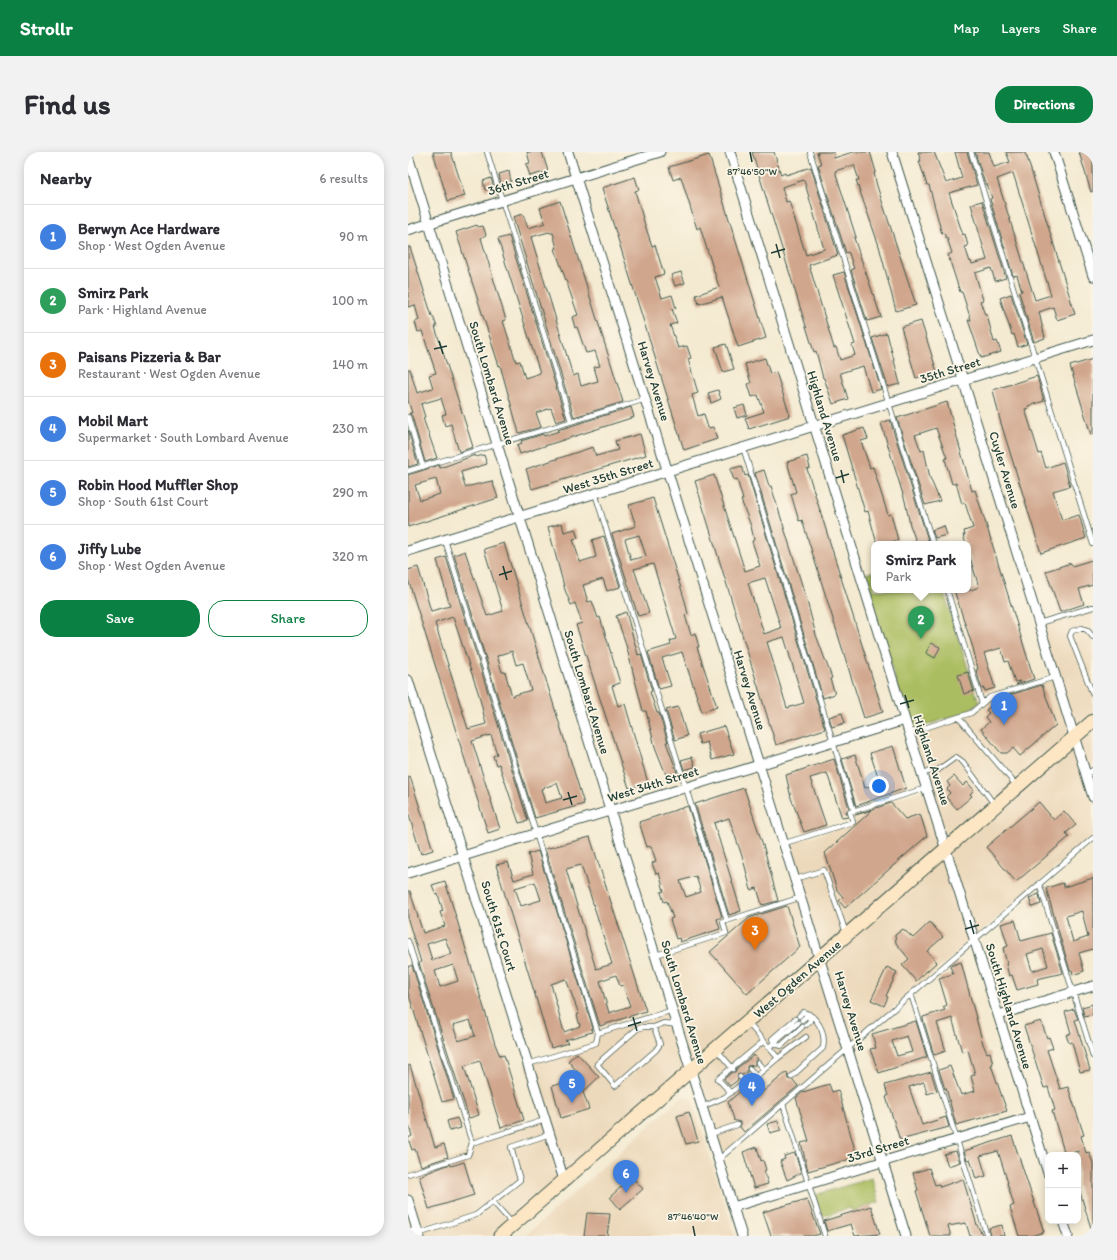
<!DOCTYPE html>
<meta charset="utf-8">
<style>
:root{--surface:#fff;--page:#f2f2f3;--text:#2b2b33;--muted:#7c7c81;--line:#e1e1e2;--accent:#0b8043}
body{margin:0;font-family:Itim,sans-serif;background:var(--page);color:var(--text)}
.controls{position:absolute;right:12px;bottom:12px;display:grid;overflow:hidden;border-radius:8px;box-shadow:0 2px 10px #0003}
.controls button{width:36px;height:36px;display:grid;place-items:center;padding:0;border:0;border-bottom:1px solid var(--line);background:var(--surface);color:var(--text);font:20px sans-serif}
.you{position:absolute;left:471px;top:634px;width:14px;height:14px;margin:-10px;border:3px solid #fff;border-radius:50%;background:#1a73e8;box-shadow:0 0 0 6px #1a73e833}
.badge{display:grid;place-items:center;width:26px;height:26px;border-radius:50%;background:var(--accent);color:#fff;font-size:13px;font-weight:700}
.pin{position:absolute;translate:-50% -33px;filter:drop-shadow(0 1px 2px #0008)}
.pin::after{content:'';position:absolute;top:21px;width:14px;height:12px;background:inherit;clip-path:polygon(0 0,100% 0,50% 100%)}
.popup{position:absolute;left:463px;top:389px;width:100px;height:52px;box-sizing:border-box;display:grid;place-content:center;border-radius:8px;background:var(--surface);filter:drop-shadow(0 1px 3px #0005);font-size:13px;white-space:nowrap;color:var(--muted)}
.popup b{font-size:15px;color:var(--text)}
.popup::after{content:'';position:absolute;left:50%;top:100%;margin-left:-8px;border:8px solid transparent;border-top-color:var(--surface)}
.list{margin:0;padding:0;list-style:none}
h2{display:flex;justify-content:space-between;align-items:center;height:52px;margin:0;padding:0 16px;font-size:17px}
h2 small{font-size:13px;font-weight:400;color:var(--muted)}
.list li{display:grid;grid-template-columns:26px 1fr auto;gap:12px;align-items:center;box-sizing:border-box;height:64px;padding:0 16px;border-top:1px solid var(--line)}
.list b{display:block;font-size:15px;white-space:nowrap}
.list p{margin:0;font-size:13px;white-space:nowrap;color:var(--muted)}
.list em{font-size:13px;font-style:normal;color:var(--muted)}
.actions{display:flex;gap:8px;padding:12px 16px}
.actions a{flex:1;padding:9px 0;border:1px solid var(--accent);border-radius:16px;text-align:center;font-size:14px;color:var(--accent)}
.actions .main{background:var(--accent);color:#fff}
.map{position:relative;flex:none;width:685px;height:1084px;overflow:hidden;border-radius:16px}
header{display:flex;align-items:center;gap:24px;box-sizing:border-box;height:56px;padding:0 20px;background:var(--accent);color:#fff}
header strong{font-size:19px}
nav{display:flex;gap:22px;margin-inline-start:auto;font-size:14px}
.intro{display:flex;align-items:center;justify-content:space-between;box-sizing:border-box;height:96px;padding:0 24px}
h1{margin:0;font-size:28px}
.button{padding:10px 18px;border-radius:16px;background:var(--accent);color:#fff;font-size:14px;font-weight:700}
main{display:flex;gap:24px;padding:0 24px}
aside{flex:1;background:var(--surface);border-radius:16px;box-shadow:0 2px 10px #0003}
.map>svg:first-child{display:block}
</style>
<header>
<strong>Strollr</strong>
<nav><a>Map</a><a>Layers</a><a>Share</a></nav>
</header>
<div class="intro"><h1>Find us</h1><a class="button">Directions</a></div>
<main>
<aside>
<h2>Nearby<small>6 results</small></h2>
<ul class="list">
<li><span class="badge" style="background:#3f7fe0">1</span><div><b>Berwyn Ace Hardware</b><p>Shop · West Ogden Avenue</p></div><em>90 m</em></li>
<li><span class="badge" style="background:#2e9e5b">2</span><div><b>Smirz Park</b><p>Park · Highland Avenue</p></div><em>100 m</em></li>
<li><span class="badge" style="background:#e8710a">3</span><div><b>Paisans Pizzeria &amp; Bar</b><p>Restaurant · West Ogden Avenue</p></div><em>140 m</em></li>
<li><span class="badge" style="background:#3f7fe0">4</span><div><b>Mobil Mart</b><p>Supermarket · South Lombard Avenue</p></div><em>230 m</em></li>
<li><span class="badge" style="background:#3f7fe0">5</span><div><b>Robin Hood Muffler Shop</b><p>Shop · South 61st Court</p></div><em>290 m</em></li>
<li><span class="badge" style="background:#3f7fe0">6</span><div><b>Jiffy Lube</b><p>Shop · West Ogden Avenue</p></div><em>320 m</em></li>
</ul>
<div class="actions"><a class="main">Save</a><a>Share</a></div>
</aside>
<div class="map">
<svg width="685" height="1084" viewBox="0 0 685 1084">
<rect width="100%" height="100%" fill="#fcf5e5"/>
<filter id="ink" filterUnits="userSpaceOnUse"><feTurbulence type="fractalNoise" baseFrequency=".025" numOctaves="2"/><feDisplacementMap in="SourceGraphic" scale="8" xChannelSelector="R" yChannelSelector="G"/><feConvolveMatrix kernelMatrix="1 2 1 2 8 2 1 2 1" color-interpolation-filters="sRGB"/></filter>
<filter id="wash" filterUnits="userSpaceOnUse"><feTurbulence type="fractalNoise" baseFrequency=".012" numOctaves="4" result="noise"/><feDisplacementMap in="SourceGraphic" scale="16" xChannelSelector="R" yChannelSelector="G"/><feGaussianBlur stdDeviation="0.9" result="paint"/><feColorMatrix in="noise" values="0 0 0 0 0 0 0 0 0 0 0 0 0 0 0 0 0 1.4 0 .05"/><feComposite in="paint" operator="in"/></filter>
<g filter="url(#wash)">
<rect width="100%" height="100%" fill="#f4ead1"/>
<path fill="#ecd8ba" d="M685,456V683L311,1006L250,804L320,782L317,771L393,747L377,693L447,671L445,661L522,636L504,582L558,566L582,548L649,526L632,474L682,459Z
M262,856L280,917L88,1084H0V1078L6,1076L0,1057V1021L59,1001L61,990L135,967L117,912L186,890L188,879Z
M276,943L283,945L327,1084H117Z"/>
<path fill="#aabd61" stroke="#647d4a" d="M466,419V438H535L571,551L556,561L503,578L455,423Z
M464,1026L471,1050L444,1059L443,1056L414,1064L407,1043Z"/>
<g id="blocks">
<path fill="#d0a68c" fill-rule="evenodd" d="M25,0H43L57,44L40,49Z
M119,0H134L140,19L122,24L118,12L122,11Z
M344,0H366L373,23L377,21L378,23L403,15L430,103L401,113L426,196L428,195L432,208L447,203L444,193L447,192L425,123L436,120L473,237L463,240L455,214L432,221L440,247L425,252L416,226H415L408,199L406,200ZM396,28L416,97L398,103L381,49L378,50L374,35Z
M409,0H425L426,6L445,0H462L468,20L466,21L469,34L508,153L488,159L471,94L448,28H451L446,13L427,19L448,85L446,86L473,165L459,169L443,118L446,117L441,101L440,100L438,101L410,13L413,12Z
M510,0H526L538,31L554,26L547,0H559L569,33L541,41L555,83L557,82L560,94L557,95L562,110L563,109L564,112L579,108L563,52L574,49L598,126L587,129L583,116L567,121L575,148L572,149L577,163H579L586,190L589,189L593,200L573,206L560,168H563L554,140H552L540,103L544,101L539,86H538L536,81L534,82L521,33H519L511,9H513Z
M567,0H581L586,15L602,10L598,0H616L619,5L667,162L649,168L645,155L631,160L637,186L626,190L611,140L614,139L609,123L605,124L582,47L584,46L579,32H577ZM605,21L643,143L627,148L589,27Z
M671,0H685V39L683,40Z
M301,3L358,186L330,195L314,145L291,152L288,143L311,135L292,75L289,77L273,25L265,28L261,15Z
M101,19L103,30L93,33L91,22Z
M227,25L231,38L227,39L237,73L244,94L247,93L256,122L247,125L254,146L264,143L268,156L264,157L269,171L262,173L270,196L279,194L283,206L280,207L290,241L284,243L290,264L296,262L300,276L305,275L309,287L276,298L194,36Z
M83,26L86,36L77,38L75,29Z
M152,49L215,250L166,265L105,65L115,62L120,76L137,71L132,56ZM141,80L142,81H145L149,96L147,97L170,163L164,165L167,176L169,175L178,201L187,199L192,214L186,215L190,229L173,234L170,222L165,224L123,85Z
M69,73L70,75L75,74L78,83L73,86L98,168L95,169L104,197L108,210L112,209L117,226L132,221L90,87L101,84L158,267L148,270L143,256L128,261L133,275L111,281L92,213L91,214L48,80Z
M0,95H2L24,164H25L29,175H27L65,295L51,300L43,272L37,274L34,263L38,262L33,246L13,252L17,265L15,266L29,306L17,310L4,264L1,261H4L0,248V217H2L9,241L25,236L21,223L28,221L14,179L10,180L7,170L11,168L7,153L0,155Z
M273,120L277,131L267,134L263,123Z
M603,142L619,192L610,195L606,182L604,183L592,146Z
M513,169L529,220L508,226L493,175Z
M479,181L492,232L480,235L464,186Z
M318,192L326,217L315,220L307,195Z
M357,206L362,222L368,220L382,264L341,277L337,266L356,260L350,243L344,245L340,232L343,231L337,212Z
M685,207V282L683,283L662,214Z
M629,224L636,249L620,254L621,256L617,257L628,292L631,302L633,301L638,316L655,310L662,334L645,339L654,368L671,363L678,386L633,401L592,268L585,238Z
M310,238L313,247L303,251L300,241Z
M539,250L564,339L567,338L578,372L626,527L608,533L612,529L607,530L600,509L597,510L593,496L576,501L587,536L577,539L576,536L574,537L568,518L570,517L565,496L546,438H563L571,435L560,399V392H558L555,383H557L556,379L565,376L557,351L554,352L548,331L544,332L537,307L539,306L528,276L507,283L513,299L516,298L522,326L532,349L517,353L489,266Z
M336,253L339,263L329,266L326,256Z
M223,255L226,265L112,302L109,293L114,291L113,289L135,282L136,284L151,279L150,278Z
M482,268L520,388V392H509L502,373L497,349L473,271Z
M456,276L460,287L453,289L462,316L465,315L480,363L483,362L490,388L478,392H469L460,359L457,360L434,283Z
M0,278L10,312L0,315Z
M232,282L238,303L124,337L118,317L185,295L188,304L210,298L207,289Z
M67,303L68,305L76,303L79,312L53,320L57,335L84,329L90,346L0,375V323L31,313L32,316L35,315ZM28,327L32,342L12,348L7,333Z
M399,304L402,316L399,317L475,560L456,566L394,368L391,369L383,342L388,340L379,310Z
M334,314L337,324L340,323L417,577L368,593L287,329L306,323L337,419L352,414L344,389L346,388L343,374L333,348H335L329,327L326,328L322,317ZM357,426L373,476L356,482L340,431ZM376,485L396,551L379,556L359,490Z
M356,318L361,334H363L399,449L408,483L424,526L422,527L427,542L415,546L347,321Z
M245,346L277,449L280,462L277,463L283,483L287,481L291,495H289L309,555L294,560L274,500L254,506L263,534L251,537L240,500L263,493L262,489L268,487L249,425L245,412L226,417L241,461L230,464L204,382L228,374L221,353ZM231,383L238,404L223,408L217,387Z
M154,371L156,380L167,377L170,386L165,387L172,410L188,405L184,388L196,384L212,435L199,439L195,427L175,433L180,450L184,449L190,466L192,465L212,531L204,534L210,554L217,552L240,631L221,636L168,473L174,471L167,451L163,453L157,438L146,397L140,375Z
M536,374L539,383L527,386L524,378Z
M96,391L176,652L127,666L46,403L57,399L79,464L95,459L76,397ZM104,499L108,513L115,511L123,538L104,544L97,520H94L89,504ZM149,631L154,646L137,651L133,637Z
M38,405L120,669L111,671L91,612L88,613L85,604L89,602L83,583L64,589L92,677L80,681L0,427V418L10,415L23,459L42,454L29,408ZM45,465L71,543L78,572L60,577L27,471Z
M684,408L685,433L671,437L676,452L652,460L638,419L663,411L664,414Z
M218,460L230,503L233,502L244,539L242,540L249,561H251L260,590H258L269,620L259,625L247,595L238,559H235L217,489L208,464Z
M523,491L532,495L527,506L518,501Z
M560,520L566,539L556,542L550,523Z
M634,533L648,573L612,604L605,596L599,601H593L573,577L581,570L577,565L581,561L578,558L592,546Z
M270,555L279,584L267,588L258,558Z
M434,561L437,571L424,575L421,565Z
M316,574L326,602L304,608L299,590L292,592L289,582Z
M485,594L498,636L448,654L434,607L447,603L457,636L472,631L462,601Z
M284,605L287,615L276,618L273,608Z
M426,607L441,656L438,660L440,665L434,666L419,621L402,626L418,673L396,680L383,646L378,623Z
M2,624L25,698L13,702L0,660V625Z
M546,624L555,634L559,630L566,638L562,642L564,644L549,657L538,645L542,641L539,637L542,634L539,630Z
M336,636L356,696L370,749L354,753L349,736L343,738L335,707L321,666L306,671L333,759L321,763L287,652Z
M631,650L646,668L656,659L668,673L658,681L661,685L608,730L578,695Z
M483,651L497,667L512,662L519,684L437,756L431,749L435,745L429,738L417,701L464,658L447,663Z
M280,654L314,765L309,767L312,777L272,790L271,786L268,787L262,767L265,766L259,749L256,750L253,740L256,739L251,721L248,722L244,711L248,709L243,694L239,695L231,670ZM288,724L293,740L278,745L272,729Z
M182,685L238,859L192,874L137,697ZM173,713L204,812L188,817L158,717ZM208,823L212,834L215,833L222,854L201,861L192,829Z
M130,699L185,876L183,877L184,880L157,888L160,891L143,896L88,713L100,710L106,728L125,722L120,702ZM127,730L133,748L113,754L107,736ZM158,827L171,862L169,863L172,874L156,880L143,832Z
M685,726V797L671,801L676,819L665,823L664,818L662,819L638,736L655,731L656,735ZM674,759L680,785L665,790L658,764Z
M37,729L87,892L92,904L96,903L116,968L93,976L72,909L56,914L71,963L61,966L11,811L13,810L0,768V739H2L15,781L37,774L32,760L35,759L30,742L28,743L24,733ZM37,786L43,802L24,808L19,792ZM45,813L50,829L32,835L27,819ZM62,868L67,884L50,889L45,873Z
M631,742L633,752L624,755L621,746Z
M379,754L392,795L339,842L302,800L341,766Z
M607,768L613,789L643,781L655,821L629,827L630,832L609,838L604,823L601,824L598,812H599L595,796L600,794L593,772ZM635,797L640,814L624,819L619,802Z
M522,770L535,785L519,799L529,810L508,829L494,813L501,807L488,791L487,783L495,777L505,786Z
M553,810L575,892L579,901L582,900L585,912L583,913L599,959L548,973L538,936L537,937L531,918L542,914L553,943L567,939L563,924L567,922L560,898L554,900L544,866L529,871L538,899L526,903L515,867V865L537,858L535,855L539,853L531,826L545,822L542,814Z
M4,813L46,947L34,950L0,840V815Z
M479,815L489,820L478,844L480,845L476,854L463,848Z
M685,852V862L676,864L674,855Z
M666,857L670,867L667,868L682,918L672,920L664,890L661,891L658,883L663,881L657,860Z
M508,869L519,905L471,921L462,897L468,896L464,882ZM499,884L504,900L489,904L484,889Z
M633,869L639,886L641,885L645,896L639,898L652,937L660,935L676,983L673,984L678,1001L681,1000L685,1011V1075L683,1076L670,1034V999L657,1003L644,959L647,958L640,935L636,936L616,874Z
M169,901L191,925L175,940L181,957L153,966L144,934L175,926L160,909Z
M346,903L350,907L347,909V913L339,914V920L335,923L330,922V928L322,934L316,927L324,920H327L329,916Z
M2,913L27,995L36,992L40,1005L13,1014L7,997L4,998L0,986L4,984L0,970V914Z
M379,920L380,927L385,928L390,934L336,980L332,975V970L325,968L326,967L320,950L334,938L343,949Z
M523,920L529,939L519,942L516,930L501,935L514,973L538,965L541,975L492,988L478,945L480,944L477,933Z
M421,932L424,940L430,938L449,1005L400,1019L393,991L401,989L388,946L395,940Z
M281,960L290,989L278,992L269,964Z
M49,966L53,976L42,979L39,969Z
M370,969L373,978L362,981L359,972Z
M604,984L636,1080L623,1084H611L602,1055L606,1053L599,1031H600L590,999L572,1004L578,1024L568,1027L562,1007L559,1008L556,999Z
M349,995L353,1009L355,1008L358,1018L356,1019L360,1032L346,1036L335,1000Z
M548,999L552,1010L540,1014L536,1002Z
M387,1001L393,1021L379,1028L372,1009L377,1007L376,1004Z
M56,1010L66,1043L21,1057L11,1024L42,1012L43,1014Z
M521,1016L527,1033L531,1032L532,1035L555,1027L569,1073L575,1084H562L558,1071L540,1074L543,1084H522L508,1039L510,1038L505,1021Z
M224,1025L235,1037L212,1057L202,1045Z
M399,1047L412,1082L405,1084H363L355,1060Z
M463,1054L472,1082L447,1084L443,1072L419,1079L416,1069Z
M179,1061L202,1062L199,1084H176Z
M594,1073L596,1084H583L581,1076Z"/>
</g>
</g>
<g filter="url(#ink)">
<use href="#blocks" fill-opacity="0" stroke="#3f574c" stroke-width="1"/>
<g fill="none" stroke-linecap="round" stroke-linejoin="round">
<g stroke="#3f574c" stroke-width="6">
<path id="service" d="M79,0L163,269
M402,0L525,392
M563,0L685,392
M0,265L15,315
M335,295L446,659
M0,319L238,247
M187,341L319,769
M37,388L190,881
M539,438L574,551
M631,471L685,455
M685,485L679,478L674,476L664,479L662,484L685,543
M551,566L608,633
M501,581L563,561L582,545L647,525
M514,621L530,618L548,605L555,610L586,652
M678,622L685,618
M377,691L445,670L442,660L518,636
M388,727L416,718L438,781
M631,731L685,904
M0,789L64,991
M248,803L318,781L315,770L394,745
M503,842L579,1084
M394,868L401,862
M398,873L402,869L401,862
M246,875L252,892L248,898L207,934L189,912L229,877L235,875H246L256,871L269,873
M366,891L373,894L394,875
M366,891L364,887L387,867
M361,895L390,871
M309,898L325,917
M370,906L398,885
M350,911L356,918
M120,912L188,891L190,881L265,858
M342,917L348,924
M332,925L339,932
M383,925L415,896C418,881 410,864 395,860L391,864
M323,941L310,927L356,889
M375,952L417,1084
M294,955L317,945L331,934L339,932L370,906L340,871
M303,982L329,973
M311,1007L685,686
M0,1022L60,1003L64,991L137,968
M85,1050L104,1071
M0,1080L9,1077
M10,1082L68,1063L112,1028L103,995L142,982"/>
</g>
<g stroke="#3f574c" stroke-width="11">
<path id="minor" d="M160,0L498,1084
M322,0L497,568L640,1021
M484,0L685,645
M646,0L685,124
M0,4L334,1084
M0,78L252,0
M0,399L685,188
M0,528L156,1028
M0,721L497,568
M591,863L685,834
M0,1048L11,1084
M325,1055L622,965
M655,1069L660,1084"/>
</g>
<g stroke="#3f574c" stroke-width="15">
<path id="secondary" d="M92,1084L685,569"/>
</g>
<use href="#service" stroke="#fff" stroke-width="4.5"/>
<use href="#minor" stroke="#fff" stroke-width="9"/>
<use href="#secondary" stroke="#fce6c4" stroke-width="13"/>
</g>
</g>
<path fill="none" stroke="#1f3d34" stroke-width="1.5" d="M342,0L344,10M368,92L372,106M363,101L377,97M31,189L35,202M26,197L39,194M433,318L436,331M428,326L441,322M95,414L99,428M91,423L104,419M497,543L501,556M492,552L506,548M160,640L164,653M155,648L169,644M562,768L566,782M557,777L571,773M225,865L229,879M220,874L233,870M285,1074L287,1084"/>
<g text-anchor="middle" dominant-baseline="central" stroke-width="3.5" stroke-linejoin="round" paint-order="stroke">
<g font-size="13" fill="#1f3d34" stroke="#fcf5e5">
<text transform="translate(110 30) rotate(-17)">36th Street</text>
<text transform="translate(542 218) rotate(-17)">35th Street</text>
<text transform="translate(246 229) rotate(73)">Harvey Avenue</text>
<text transform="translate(84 231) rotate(73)">South Lombard Avenue</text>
<text transform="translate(417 264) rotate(73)">Highland Avenue</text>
<text transform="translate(597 318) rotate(73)">Cuyler Avenue</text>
<text transform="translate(200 324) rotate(-17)">West 35th Street</text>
<text transform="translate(342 538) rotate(73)">Harvey Avenue</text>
<text transform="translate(179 540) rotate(73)">South Lombard Avenue</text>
<text transform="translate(524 608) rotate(72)">Highland Avenue</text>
<text transform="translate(245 632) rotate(-17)">West 34th Street</text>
<text transform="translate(91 774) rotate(73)">South 61st Court</text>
<text transform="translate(389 827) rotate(-41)">West Ogden Avenue</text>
<text transform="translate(276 850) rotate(73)">South Lombard Avenue</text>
<text transform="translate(601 854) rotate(73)">South Highland Avenue</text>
<text transform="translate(443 859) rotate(73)">Harvey Avenue</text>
<text transform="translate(470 997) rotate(-17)">33rd Street</text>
</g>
</g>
<g font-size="10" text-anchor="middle" fill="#1f3d34" stroke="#fcf5e5" stroke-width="3.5" stroke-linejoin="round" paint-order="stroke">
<text x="344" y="23">87°46'50"W</text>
<text x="285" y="1068">87°46'40"W</text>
</g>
</svg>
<div class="controls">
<button>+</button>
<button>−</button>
</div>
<div class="you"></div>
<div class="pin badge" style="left:596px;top:573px;background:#3f7fe0">1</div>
<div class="pin badge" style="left:513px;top:487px;background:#2e9e5b">2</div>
<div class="popup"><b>Smirz Park</b>Park</div>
<div class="pin badge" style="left:347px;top:798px;background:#e8710a">3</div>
<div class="pin badge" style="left:344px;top:954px;background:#3f7fe0">4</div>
<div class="pin badge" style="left:164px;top:951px;background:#3f7fe0">5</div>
<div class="pin badge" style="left:218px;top:1041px;background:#3f7fe0">6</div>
</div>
</main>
